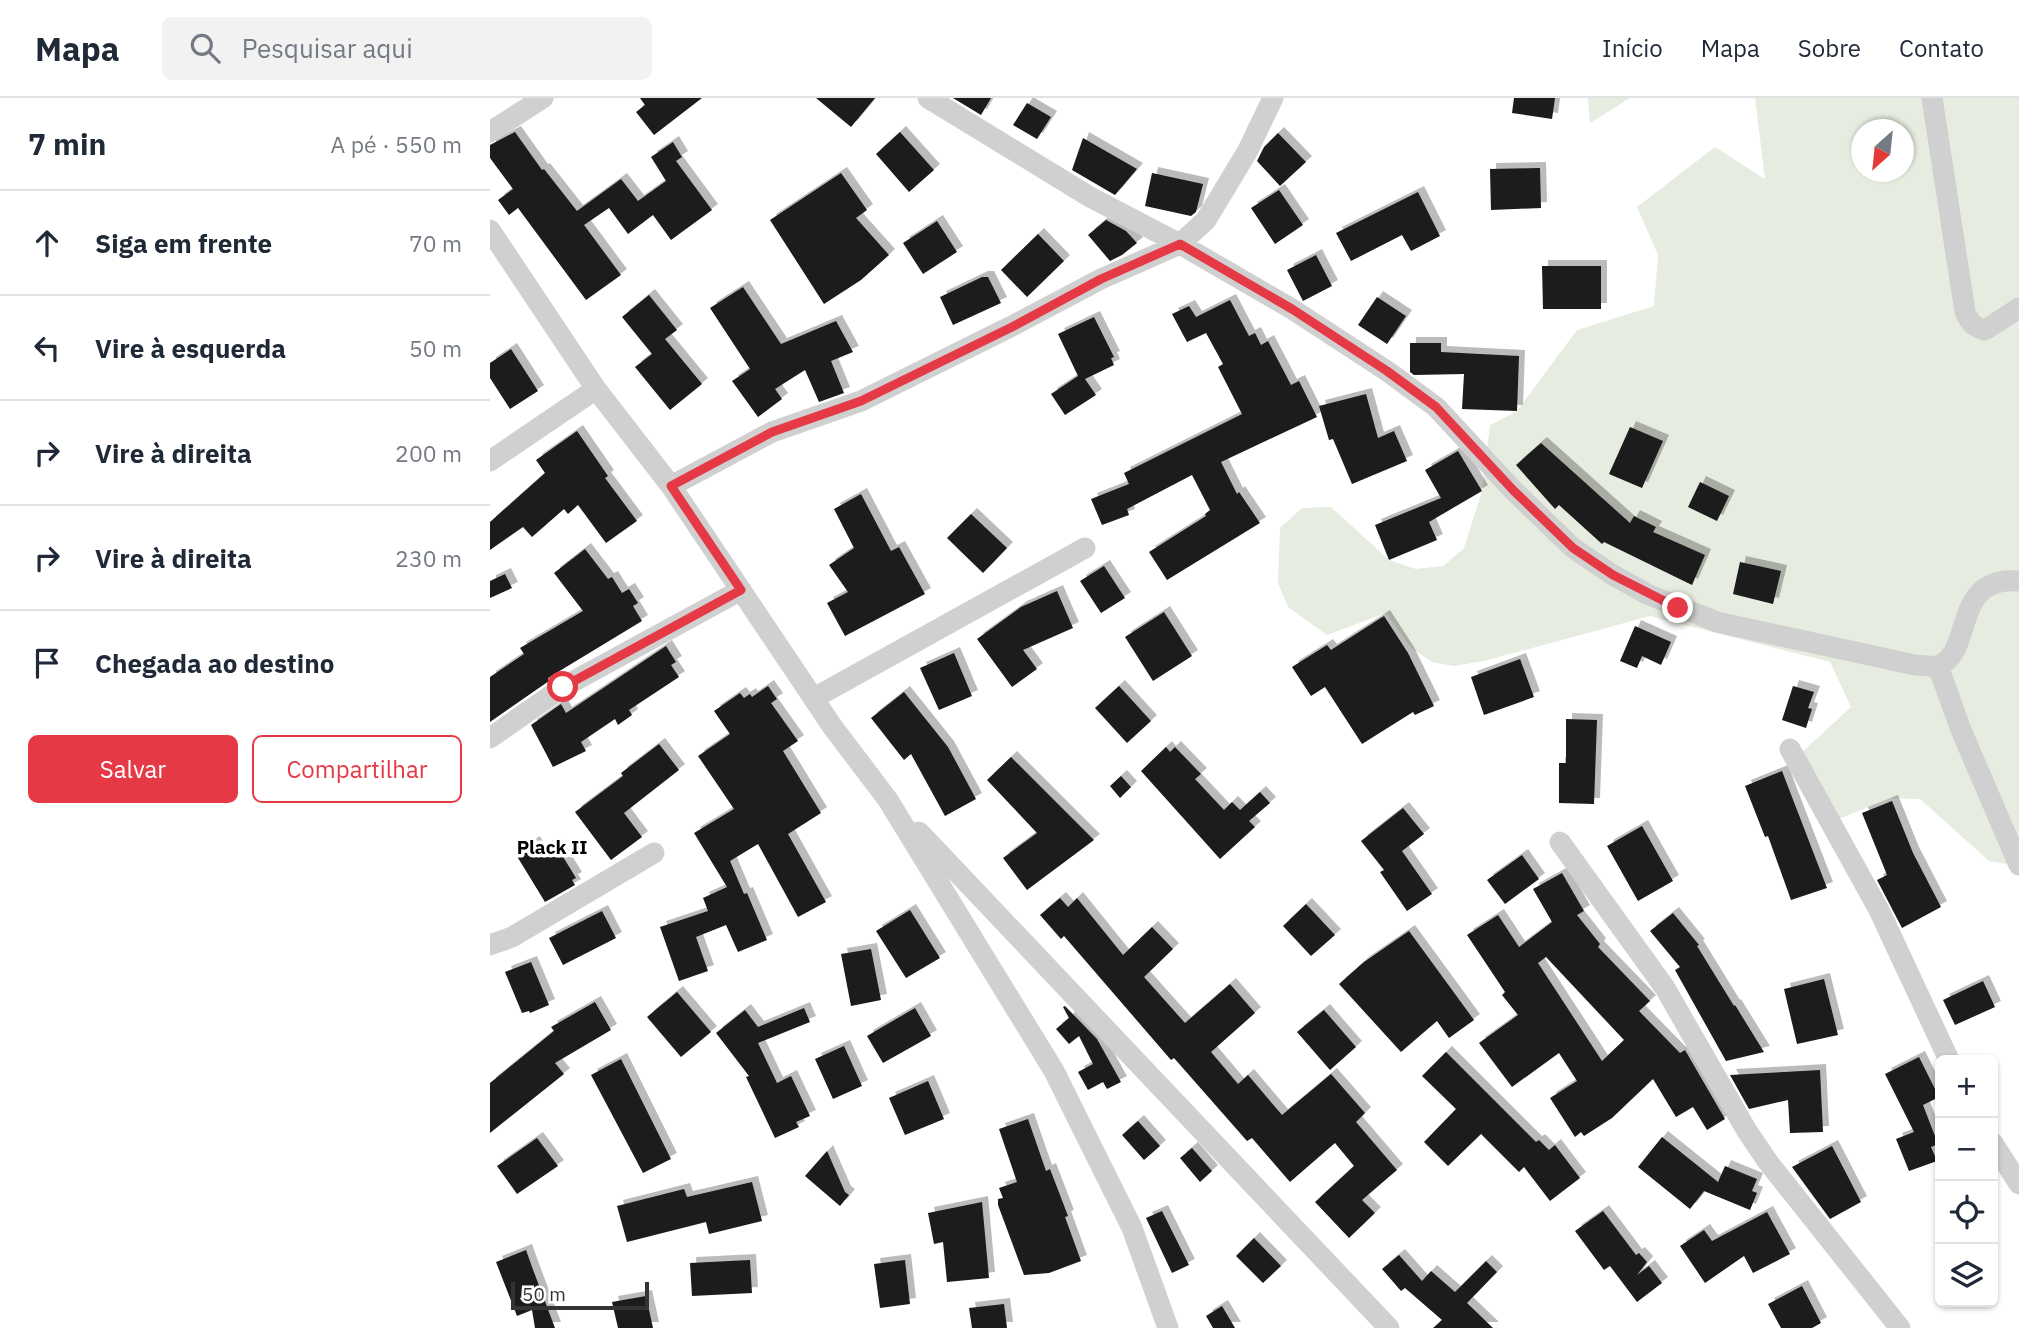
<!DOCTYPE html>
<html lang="pt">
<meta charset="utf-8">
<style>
:root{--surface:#fff;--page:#f2f2f3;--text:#1f2937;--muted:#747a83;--line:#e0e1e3;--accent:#e63946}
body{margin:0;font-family:"IBM Plex Sans",sans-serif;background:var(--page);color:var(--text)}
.controls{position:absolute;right:21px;bottom:21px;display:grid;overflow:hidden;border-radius:10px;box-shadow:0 2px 5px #0004}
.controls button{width:63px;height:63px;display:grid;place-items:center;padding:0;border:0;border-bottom:2px solid var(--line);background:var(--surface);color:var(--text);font:35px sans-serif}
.compass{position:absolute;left:1361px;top:21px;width:63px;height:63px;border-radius:50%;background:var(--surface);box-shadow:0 2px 5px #0004;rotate:207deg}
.scale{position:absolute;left:21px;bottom:18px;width:138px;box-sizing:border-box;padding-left:7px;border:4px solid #333;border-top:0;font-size:19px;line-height:24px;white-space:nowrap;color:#333;-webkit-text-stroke:5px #fff;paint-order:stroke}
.stop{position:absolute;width:21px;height:21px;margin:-16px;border:5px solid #e63946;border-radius:50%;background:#fff}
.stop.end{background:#e63946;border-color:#fff;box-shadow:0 2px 7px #0008}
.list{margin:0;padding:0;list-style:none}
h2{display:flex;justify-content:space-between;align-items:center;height:91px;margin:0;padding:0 28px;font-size:30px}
h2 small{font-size:23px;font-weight:400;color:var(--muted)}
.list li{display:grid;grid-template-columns:46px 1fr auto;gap:21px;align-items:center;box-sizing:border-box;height:105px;padding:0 28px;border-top:2px solid var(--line)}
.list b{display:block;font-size:26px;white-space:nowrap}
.list em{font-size:23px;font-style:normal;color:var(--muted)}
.actions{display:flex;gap:14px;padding:21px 28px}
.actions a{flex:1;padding:16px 0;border:2px solid var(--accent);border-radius:10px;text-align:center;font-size:24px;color:var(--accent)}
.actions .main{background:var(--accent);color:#fff}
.icon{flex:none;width:38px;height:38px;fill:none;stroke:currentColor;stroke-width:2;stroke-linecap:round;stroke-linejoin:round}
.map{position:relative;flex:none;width:1529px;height:1230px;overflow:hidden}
header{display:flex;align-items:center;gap:42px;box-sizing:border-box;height:98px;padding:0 35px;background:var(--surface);border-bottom:2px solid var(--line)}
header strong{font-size:33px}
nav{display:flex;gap:38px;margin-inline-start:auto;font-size:24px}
.search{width:490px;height:63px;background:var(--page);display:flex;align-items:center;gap:18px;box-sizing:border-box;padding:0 24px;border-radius:10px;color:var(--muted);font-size:26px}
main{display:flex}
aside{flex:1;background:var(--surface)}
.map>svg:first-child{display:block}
</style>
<header>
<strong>Mapa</strong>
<div class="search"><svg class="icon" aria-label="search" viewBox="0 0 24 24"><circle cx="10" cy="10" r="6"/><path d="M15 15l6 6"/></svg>Pesquisar aqui</div>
<nav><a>Início</a><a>Mapa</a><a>Sobre</a><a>Contato</a></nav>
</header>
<main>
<aside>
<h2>7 min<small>A pé · 550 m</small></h2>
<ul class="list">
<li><svg class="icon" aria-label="ahead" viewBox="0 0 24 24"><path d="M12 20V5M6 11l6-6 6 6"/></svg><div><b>Siga em frente</b></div><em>70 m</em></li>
<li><svg class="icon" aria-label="left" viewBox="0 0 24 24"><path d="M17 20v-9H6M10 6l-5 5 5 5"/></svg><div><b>Vire à esquerda</b></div><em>50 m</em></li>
<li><svg class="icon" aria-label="right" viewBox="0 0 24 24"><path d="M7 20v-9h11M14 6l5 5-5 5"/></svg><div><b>Vire à direita</b></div><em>200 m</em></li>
<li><svg class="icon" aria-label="right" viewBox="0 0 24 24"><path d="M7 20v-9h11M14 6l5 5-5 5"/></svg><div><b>Vire à direita</b></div><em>230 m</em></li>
<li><svg class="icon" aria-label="arrive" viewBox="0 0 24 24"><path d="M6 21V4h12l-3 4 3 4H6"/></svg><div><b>Chegada ao destino</b></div></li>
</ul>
<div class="actions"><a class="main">Salvar</a><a>Compartilhar</a></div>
</aside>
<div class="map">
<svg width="1529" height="1230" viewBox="0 0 1529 1230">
<defs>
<filter id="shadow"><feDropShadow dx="6" dy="-6" stdDeviation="0" flood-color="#0004"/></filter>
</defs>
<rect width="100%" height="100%" fill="#fff"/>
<path fill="#e6ecdf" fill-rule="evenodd" d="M1098,0H1140L1100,25Z
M1265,0H1529V768L1499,763L1430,701L1401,700L1346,722L1309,657L1361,609L1340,564L1160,518L994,563L964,568L942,564L921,550L896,515L837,537L798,509L788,485L790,430L812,410L841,409L899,462L926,471L953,468L974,450L992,393L1000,327L1027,313L1087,232L1164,208L1168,157L1147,109L1225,49L1275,81ZM1372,32H1414V74H1372Z"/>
<path fill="#1a1a1a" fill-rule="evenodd" filter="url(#shadow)" d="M150,0H212L164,37L146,14L155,7Z
M326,0H385L361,29Z
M463,0H501L491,17Z
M1024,0H1065L1062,21L1022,15Z
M537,5L561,19L547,41L523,27Z
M25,34L52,72L54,71L87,113L131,81L148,103L176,83L161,59L183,44L192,59L186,63L222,112L181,142L163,117L138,136L119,110L94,127L131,177L96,202L28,110L19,117L8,102L23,91L0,60V47Z
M410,34L444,72L419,94L386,56Z
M788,35L816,64L790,88L767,63L774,49Z
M593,40L647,71L625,97L582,72Z
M1050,70L1051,110L1001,112L1000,71Z
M351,75L377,112L366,120L399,157L371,182L334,206L280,122Z
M662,75L713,86L706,114L701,118L655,108Z
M789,92L813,127L785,146L761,110Z
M928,94L950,138L921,153L912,137L861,163L846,135Z
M616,122L636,133L647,145L632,157L620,163L598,137Z
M447,123L467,154L433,176L413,145Z
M548,136L574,163L537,199L511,172Z
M826,157L842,188L813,203L797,172Z
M1052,168H1111V211H1053Z
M492,179H498L511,205L463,227L450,199Z
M253,189L291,246L346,223L363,254L341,263L354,295L329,304L315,272L285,291L292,301L268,319L242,283L260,271L220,210Z
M159,197L187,232L175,241L212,286L180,312L145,269L162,256L132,219Z
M887,199L916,218L897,246L868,227Z
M740,202L759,238L765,235L771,247L778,243L801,287L809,283L827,319L731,364L747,396L749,394L770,425L677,482L659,454L716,418L715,416L720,412L702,377L637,411L639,417L612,427L601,401L639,386L634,375L752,316L728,269L733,266L716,235L697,244L682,216L699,208L706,219Z
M604,219L624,259L621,260L624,267L595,281L606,297L575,317L561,296L588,278L568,236Z
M920,245H951V254L1029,258L1027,313L972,311L974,276L924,277L920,274Z
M21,251L48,293L20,311L0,280V265Z
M876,296L888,340L904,333L917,363L862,386L843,341L839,342L829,308Z
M1140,329L1173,343L1152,390L1119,376Z
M87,333L118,378L115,380L147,423L116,445L88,407L78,416L74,411L42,439L33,429L0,452V424L55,375L46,362Z
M1051,345L1140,425L1144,418L1166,429L1163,434L1215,457L1202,487L1114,444L1112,446L1069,407L1065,411L1026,367Z
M968,353L992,393L939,424L947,442L899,462L885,427L951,400L935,372Z
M1210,384L1239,398L1227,423L1198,409Z
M371,396L401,453L409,449L435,496L355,538L337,505L358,494L339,467L364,450L344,411Z
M481,416L517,450L493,475L457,440Z
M95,451L118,481L122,479L132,495L139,491L148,505L143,508L152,523L58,580L59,583L0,624V579L34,556L30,550L93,513L64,475Z
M1250,464L1291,473L1283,506L1243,496Z
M614,468L635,500L611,515L590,483Z
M15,476L22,490L0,500V483Z
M567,493L583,530L533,552L547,571L522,589L487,541L531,509Z
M674,514L702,558L663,583L635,539Z
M894,518L918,555L944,608L925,617L923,614L872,646L835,589L821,598L802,569L837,547L841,552Z
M1145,528L1181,544L1171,567L1152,558L1147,570L1130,563Z
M176,548L186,564L181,567L189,579L139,612L142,617L128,627L125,621L91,644L96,653L63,669L41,627L71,606L76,615Z
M464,555L482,598L449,612L430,570Z
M1030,561L1044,599L994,617L981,579Z
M278,588L287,601L281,605L308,643L293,653L331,715L298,736L336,804L308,819L268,746L240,763L254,796L257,795L277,842L248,854L236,827L206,839L218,873L189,883L170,829L218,813L213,800L237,789L204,735L244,711L208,658L240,636L224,613L250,595L254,600L260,596L262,599Z
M629,588L661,623L637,645L605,610Z
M1303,588L1324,594L1318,610L1322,611L1316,630L1292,622Z
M414,594L458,649L486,701L455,718L421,656L414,662L381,620Z
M1076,621L1107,622L1104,706L1069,705V665H1076Z
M169,646L189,672L134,715L152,739L121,762L85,714L133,678L131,675Z
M676,649L680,654L685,649L711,676L705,681L734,712L742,704L750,712L770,694L780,705L759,723L765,729L730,761L651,673Z
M521,659L604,742L537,792L513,760L547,735L497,682Z
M1292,673L1337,790L1301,802L1278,738L1275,739L1255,688Z
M631,678L641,689L630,700L620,688Z
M1402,703L1423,755L1451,809L1412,830L1387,782L1397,777L1372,715Z
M913,710L934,736L912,753L942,796L917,813L890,774L894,772L871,743Z
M1152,728L1183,783L1148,803L1117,748Z
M44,744L49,753L64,744L86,780L82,782L85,787L55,804L25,755Z
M1032,757L1049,781L1015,806L997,782Z
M1072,775L1094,813L1087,817L1110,846L1108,849L1160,903L1149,913L1190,955L1195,952L1235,1021L1217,1032L1203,1009L1186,1019L1163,981L1122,1020L1094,1038L1091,1034L1085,1039L1060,1000L1087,983L1069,955L1022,989L989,945L1028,917L1012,897L1015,894L977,837L1008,817L1029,849L1062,824L1043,791ZM1056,859L1134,942L1112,963L1048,865Z
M570,800L578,809L587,800L633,857L662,829L683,851L654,879L695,925L740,886L765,915L721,954L748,986L758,977L792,1017L841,976L875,1015L866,1024L907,1072L872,1102L885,1115L859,1140L825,1104L864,1068L845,1045L800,1084L762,1040L757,1043L684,960L681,962L574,838L571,841L550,817Z
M816,806L845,837L821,858L793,828Z
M420,812L450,860L416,880L386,833Z
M112,813L126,840L73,867L59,840Z
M1183,815L1209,847L1207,848L1244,908L1245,907L1274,954L1236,963L1185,872L1190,869L1160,833Z
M919,833L984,922L959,940L947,923L911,954L849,886L874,864Z
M381,851L391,902L361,908L351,856Z
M41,864L59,907L40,915L39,913L32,915L15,874Z
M1334,881L1348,937L1307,946L1294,891Z
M1493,883L1505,909L1465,927L1453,902Z
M187,894L221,934L191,959L157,919Z
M105,904L121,932L65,965L74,976L0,1035V985L64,933L61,929Z
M575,908L607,941L631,984L617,991L613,984L598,992L588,974L603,966L589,938L579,946L566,931L579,920L573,909Z
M314,910L320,924L268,945L287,985L301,978L320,1018L306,1024L309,1029L285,1040L256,979L259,978L226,935L255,912L268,929Z
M425,910L441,938L393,965L377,938Z
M834,912L866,949L840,972L807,934Z
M354,948L372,988L343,1001L325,961Z
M956,954L1046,1044L1049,1042L1059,1052L1065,1047L1090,1080L1060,1103L1034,1069L1029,1074L991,1036L958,1068L934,1044L966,1011L932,978Z
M1429,959L1449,999L1433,1007L1448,1046L1441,1049L1447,1063L1419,1073L1406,1041L1424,1034L1395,976Z
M131,961L181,1061L153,1075L101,977Z
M1330,972L1333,1034L1300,1035L1298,1002L1259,1011L1240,977Z
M438,983L454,1021L415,1037L399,1000Z
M538,1021L556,1073L560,1071L578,1118L575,1119L591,1163L559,1175L534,1177L508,1107V1101L513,1100L509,1090L527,1084L509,1031Z
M648,1023L670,1048L654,1062L632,1037Z
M1172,1039L1228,1084L1235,1068L1267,1081L1262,1093L1267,1095L1260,1112L1214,1093L1200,1111L1148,1069Z
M47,1040L68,1068L27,1096L7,1068Z
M1342,1048L1371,1104L1340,1121L1302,1069Z
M702,1050L722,1073L710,1084L690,1060Z
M337,1053L355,1094L359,1097L350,1108L315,1078Z
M262,1084L272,1123L219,1136L216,1124L137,1144L127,1108L194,1091L197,1099Z
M492,1104L499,1180L457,1184L453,1144L444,1146L438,1115Z
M672,1113L699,1167L682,1175L656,1120Z
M1113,1113L1146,1157L1149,1155L1157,1164L1147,1177L1159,1168L1172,1185L1147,1204L1120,1168L1114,1172L1085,1133Z
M1277,1114L1300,1156L1263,1175L1254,1158L1215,1185L1190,1148L1214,1132L1222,1143Z
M764,1140L791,1168L773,1185L746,1158Z
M36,1152L42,1169L65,1230H45L42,1212L27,1218L6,1164Z
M909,1157L932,1183L941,1173L965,1194L996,1163L1007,1174L977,1205L1003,1230H943L952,1222L915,1190L911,1193L892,1171Z
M260,1162L262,1195L202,1198L200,1165Z
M415,1162L420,1206L390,1210L384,1166Z
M1312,1188L1331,1225L1322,1230H1291L1278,1206Z
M156,1198L163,1230H128L122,1204Z
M514,1206L517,1230H482L479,1210Z
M732,1208L745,1230H723L716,1218Z"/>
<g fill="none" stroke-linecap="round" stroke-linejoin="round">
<path stroke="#d0d0d0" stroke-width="21" d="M438,0L600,99L690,146L802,211L897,273L946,309L1023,392L1083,450L1123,477L1157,496L1227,524L1425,567C1431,567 1441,569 1447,568C1485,557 1460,477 1529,483
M1442,0L1475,214C1480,225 1484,229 1495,232L1529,210
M0,34L53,0
M0,132L106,291L181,388L342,628L398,702L564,973L642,1130L678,1230
M0,363L106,291
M181,388L282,334L371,303L522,228L611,181L690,146L716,122L757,54L783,0
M1448,568L1471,632L1529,767
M324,600L595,450
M0,640L73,589L251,492
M1300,651L1389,812L1459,962
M429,734L899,1230
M1070,744L1175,890L1257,1033L1278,1064L1410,1230
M0,847L22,839L164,755
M1503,1045L1529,1086"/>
</g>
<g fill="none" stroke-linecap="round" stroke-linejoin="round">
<path stroke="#e63946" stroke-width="9" d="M73,589L251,492L181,388L282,334L371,303L522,229L611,181L690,146L802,211L897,273L946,309L1023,392L1083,450L1123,477L1188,510"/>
</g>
<g text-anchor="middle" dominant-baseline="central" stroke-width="7" stroke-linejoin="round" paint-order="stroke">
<g font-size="19" font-weight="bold" fill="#000" stroke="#fff">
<text x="62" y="749">Plack II</text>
</g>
</g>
</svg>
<div class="controls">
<button>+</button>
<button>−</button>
<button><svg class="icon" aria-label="locate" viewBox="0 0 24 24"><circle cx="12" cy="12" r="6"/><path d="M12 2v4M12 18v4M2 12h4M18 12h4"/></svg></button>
<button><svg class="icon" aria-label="layers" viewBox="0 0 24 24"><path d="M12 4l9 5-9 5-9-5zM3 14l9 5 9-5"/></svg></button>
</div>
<svg class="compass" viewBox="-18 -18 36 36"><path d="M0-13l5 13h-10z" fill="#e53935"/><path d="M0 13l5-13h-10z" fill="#747a83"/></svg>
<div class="scale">50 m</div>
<div class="stop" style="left:73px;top:589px"></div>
<div class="stop end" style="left:1188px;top:510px"></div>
</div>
</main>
